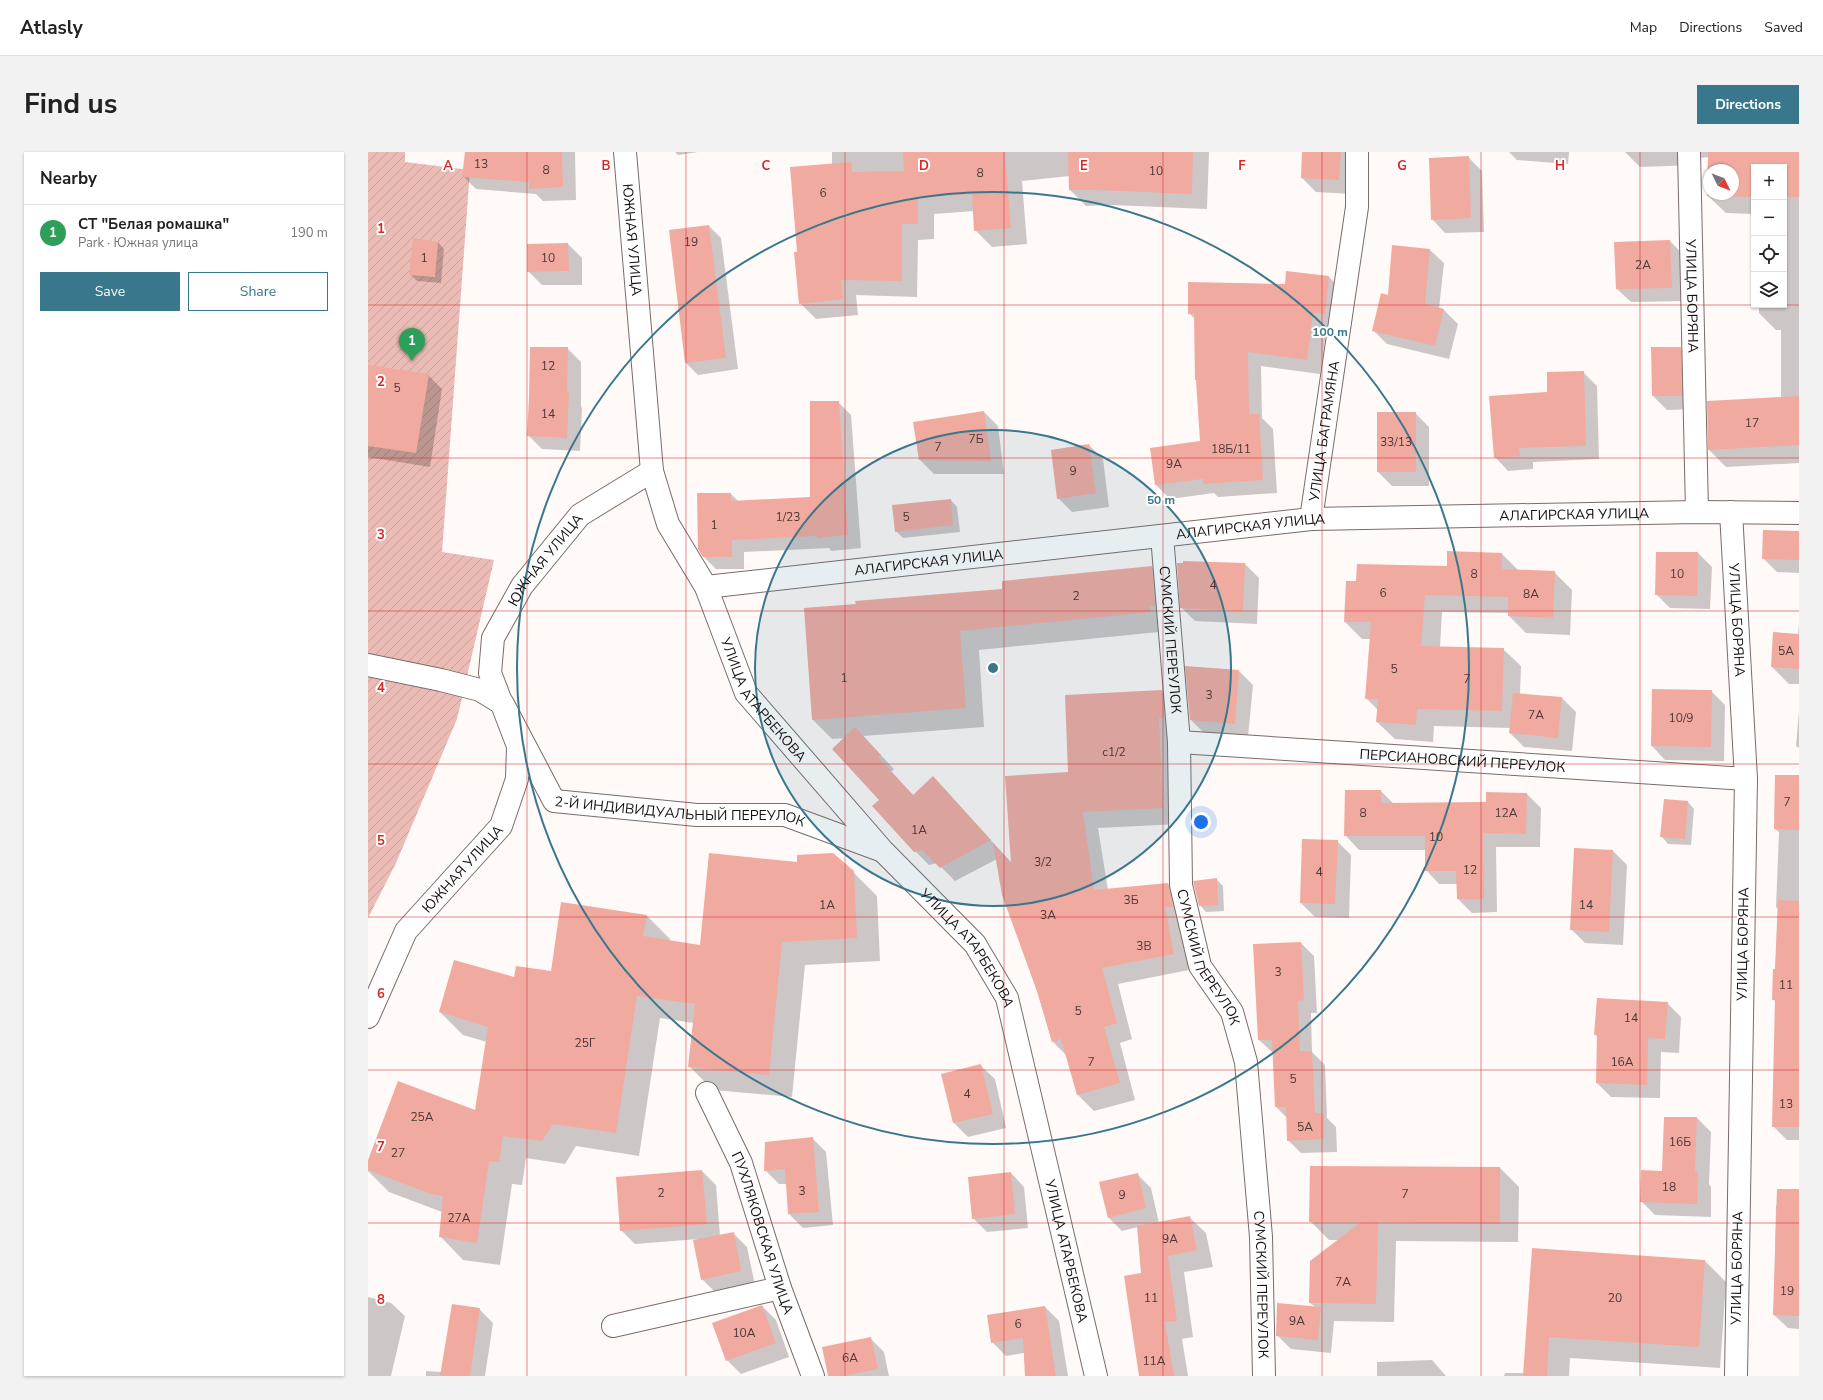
<!DOCTYPE html>
<meta charset="utf-8">
<style>
:root{--surface:#fff;--page:#f2f2f2;--text:#222;--muted:#767676;--line:#e0e0e0;--accent:#38778c}
body{margin:0;font-family:"Nunito Sans",sans-serif;background:var(--page);color:var(--text)}
.controls{position:absolute;right:12px;top:12px;display:grid;overflow:hidden;border-radius:0px;box-shadow:0 1px 3px #0004}
.controls button{width:36px;height:36px;display:grid;place-items:center;padding:0;border:0;border-bottom:1px solid var(--line);background:var(--surface);color:var(--text);font:20px sans-serif}
.compass{position:absolute;left:1335px;top:12px;width:36px;height:36px;border-radius:50%;background:var(--surface);box-shadow:0 1px 3px #0004;rotate:133deg}
.you{position:absolute;left:833px;top:670px;width:14px;height:14px;margin:-10px;border:3px solid #fff;border-radius:50%;background:#1a73e8;box-shadow:0 0 0 6px #1a73e833}
.badge{display:grid;place-items:center;width:26px;height:26px;border-radius:50%;background:var(--accent);color:#fff;font-size:13px;font-weight:700}
.pin{position:absolute;translate:-50% -33px;filter:drop-shadow(0 1px 2px #0008)}
.pin::after{content:'';position:absolute;top:21px;width:14px;height:12px;background:inherit;clip-path:polygon(0 0,100% 0,50% 100%)}
.list{margin:0;padding:0;list-style:none}
h2{display:flex;justify-content:space-between;align-items:center;height:52px;margin:0;padding:0 16px;font-size:17px}
h2 small{font-size:13px;font-weight:400;color:var(--muted)}
.list li{display:grid;grid-template-columns:26px 1fr auto;gap:12px;align-items:center;box-sizing:border-box;height:56px;padding:0 16px;border-top:1px solid var(--line)}
.list b{display:block;font-size:15px;white-space:nowrap}
.list p{margin:0;font-size:13px;white-space:nowrap;color:var(--muted)}
.list em{font-size:13px;font-style:normal;color:var(--muted)}
.actions{display:flex;gap:8px;padding:12px 16px}
.actions a{flex:1;padding:9px 0;border:1px solid var(--accent);border-radius:0px;text-align:center;font-size:14px;color:var(--accent)}
.actions .main{background:var(--accent);color:#fff}
.icon{flex:none;width:22px;height:22px;fill:none;stroke:currentColor;stroke-width:2;stroke-linecap:round;stroke-linejoin:round}
.map{position:relative;flex:none;width:1431px;height:1224px;overflow:hidden;border-radius:0px}
header{display:flex;align-items:center;gap:24px;box-sizing:border-box;height:56px;padding:0 20px;background:var(--surface);border-bottom:1px solid var(--line)}
header strong{font-size:19px}
nav{display:flex;gap:22px;margin-inline-start:auto;font-size:14px}
.intro{display:flex;align-items:center;justify-content:space-between;box-sizing:border-box;height:96px;padding:0 24px}
h1{margin:0;font-size:28px}
.button{padding:10px 18px;border-radius:0px;background:var(--accent);color:#fff;font-size:14px;font-weight:700}
main{display:flex;gap:24px;padding:0 24px}
aside{flex:1;background:var(--surface);border-radius:0px;box-shadow:0 1px 3px #0004}
.map>svg:first-child{display:block}
</style>
<header>
<strong>Atlasly</strong>
<nav><a>Map</a><a>Directions</a><a>Saved</a></nav>
</header>
<div class="intro"><h1>Find us</h1><a class="button">Directions</a></div>
<main>
<aside>
<h2>Nearby<small></small></h2>
<ul class="list">
<li><span class="badge" style="background:#2e9e5b">1</span><div><b>СТ &quot;Белая ромашка&quot;</b><p>Park · Южная улица</p></div><em>190 m</em></li>
</ul>
<div class="actions"><a class="main">Save</a><a>Share</a></div>
</aside>
<div class="map">
<svg width="1431" height="1224" viewBox="0 0 1431 1224">
<defs>
<pattern id="garden-furrows" width="10" height="10" patternUnits="userSpaceOnUse"><rect width="10" height="10" fill="#eabcb5"/><path d="M-1 1l2-2M0 10L10 0M9 11l2-2" fill="none" stroke="#c8a19b"/></pattern>
</defs>
<rect width="100%" height="100%" fill="#fff9f8"/>
<path fill="url(#garden-furrows)" d="M0,0H37V10L102,18L74,400L126,408L89,567L28,711L0,766Z"/>
<path fill="#0003" fill-rule="evenodd" d="M98,0H207L208,48L175,49L168,42L108,37L95,24Z
M307,0H330L310,3Z
M464,0H841L839,57L744,53L718,54L702,38V24L654,29L659,92L624,95L607,78L606,59L566,62V87L550,88L549,145L488,143L490,163L448,167L432,151L430,101L464,12Z
M935,0H979L984,42L948,40L934,26Z
M1141,0H1201L1200,12L1149,8Z
M1257,0H1431V311L1358,315L1341,298L1340,250L1413,246V178H1408L1391,161V153H1416V15H1386V62L1358,61L1340,44L1341,5L1332,6L1327,13L1272,15ZM1341,18H1365V42H1341Z
M1100,5L1114,19L1116,80L1077,81L1064,67Z
M341,74L353,86L370,217L330,223L318,211Z
M1302,89L1316,103L1318,149L1263,150L1249,137Z
M70,90L76,97L73,131L49,129L42,122Z
M200,92L214,106V133H174L160,119Z
M1062,98L1076,111L1071,157L1076,158L1090,172L1081,207L1019,192L1005,178L1021,144Z
M961,125L975,139L971,176L959,174L952,222L893,214L894,266L905,277L909,341L850,345L846,341L802,347L788,333L833,289L829,229L828,228L827,167L821,161L918,133Z
M199,196L213,210V254L214,256L212,299L174,297L160,283Z
M1312,196L1326,210L1327,257L1299,258L1285,244Z
M0,214L60,223L74,237L62,315L0,305Z
M1215,220L1229,234L1231,307L1165,310V317L1140,319L1127,305L1180,241Z
M470,250L483,263L493,396L463,399L461,396L376,400V417H348L335,404L363,342L370,349L443,346Z
M616,260L630,274L636,322H566L552,308Z
M1010,261H1047L1061,275V334H1024L1010,320Z
M721,293L735,307L741,355L704,360L690,346Z
M583,348L589,355L592,380L535,386L528,379Z
M1431,380V421L1409,420L1395,406Z
M1330,401L1344,415L1342,457L1302,456L1288,442Z
M1134,402L1151,419L1186,420L1204,438L1202,483L1158,481L1141,464V461L1074,460L1072,495L1135,497L1153,514L1152,542L1194,546L1208,560L1204,599L1156,595L1142,581L1143,576L1066,574L1065,590L1027,587L1009,570L1010,558L998,546L1003,487H994L977,470L989,430L1080,416Z
M816,410L877,412L891,426L889,472L827,469L813,455Z
M784,415L803,434L801,479L611,498L616,575L495,584L526,617L523,620L546,644L565,626L645,712L701,621L794,539L810,556L811,672L730,676L740,738L800,732L816,748L813,771L821,818L750,832L764,887L752,891L767,948L726,959L710,943L699,904L684,889L629,707L587,729L569,711L561,713L547,699L512,648L478,586L464,587L445,568L636,438Z
M1431,471V532H1421L1404,515L1430,483Z
M871,519L885,533L880,585L837,582L823,568Z
M1343,539L1357,553L1356,609L1297,608L1284,594Z
M1431,559V596L1428,594Z
M1431,624V988H1419L1405,974L1408,850L1406,848L1410,757L1408,755L1411,680L1407,677Z
M1013,639L1026,652L1119,651V641L1159,642L1173,656L1172,695H1128L1129,760L1104,761L1090,747V732H1071L1058,718V698H991L978,684Z
M1320,650L1326,657L1323,693L1300,692L1294,685Z
M969,689L983,703L981,766L947,765L933,751Z
M1245,699L1259,713L1255,793L1217,791L1203,777Z
M485,720L509,744L512,809L437,813L424,945L345,938L321,914L326,871L292,866L271,1004L208,994L197,1012L158,1006L154,1033L144,1032L132,1113L95,1108L72,1084L74,1060L21,1040L0,1019V1011L108,959L119,890L95,883L72,860L147,826L184,820L279,764L302,787V789L333,794Z
M848,727L855,734L856,759L838,760L832,753Z
M933,791L946,804L949,861H943L944,900L957,913L959,966L968,975L969,1000L933,1001L920,988L919,966L908,955L905,901L891,888Z
M1299,851L1313,865L1311,901L1293,900L1292,946L1243,945L1229,931L1230,885L1227,882Z
M613,914L627,927L638,976L600,985L586,971L575,923Z
M1329,966L1343,980L1341,1032L1343,1035V1065L1287,1063L1273,1049L1295,1020Z
M444,986L458,1000L465,1073L435,1076L421,1062L419,1032H411L397,1018Z
M1132,1016L1151,1035L1150,1090L1028,1089L1026,1170L966,1169L963,1201L923,1197L909,1183L947,1155L942,1151L971,1088H961L942,1069Z
M334,1019L348,1033L352,1084L365,1081L379,1095L387,1133L348,1141L334,1127L330,1087L267,1092L253,1078Z
M643,1021L656,1035L660,1076L619,1080L605,1066Z
M769,1022L783,1036L791,1071L821,1065L838,1081L845,1115L816,1120L825,1185L814,1187L820,1224H773L774,1122L770,1075L754,1079L740,1065Z
M1408,1053L1431,1054V1177L1420,1176L1406,1163Z
M1165,1098L1337,1109L1358,1130L1352,1216L1202,1206L1201,1224H1136L1137,1221H1156Z
M0,1145L23,1151L37,1164L23,1224H0Z
M394,1154L408,1168L421,1205L373,1222L359,1208Z
M677,1155L691,1169L700,1224H658L656,1201L638,1204L624,1190Z
M111,1157L125,1171L117,1224H58V1219L74,1220Z
M502,1186L516,1200L521,1224H461Z
M1064,1208L1078,1224H1009V1210Z"/>
<path fill="#f1aaa0" fill-rule="evenodd" d="M97,0H194L195,35L161,37V30L94,25Z
M535,0H637L643,76L606,79L604,42L550,46V72H534V129L473,128L475,147L431,152L426,100H429L422,15L483,10L484,20L536,19Z
M700,0H825L824,42L727,38H701Z
M934,0H973L971,28L933,26Z
M1340,0H1431V45H1416V15H1386V45L1339,44ZM1341,18H1365V42H1341Z
M1101,4L1103,66L1063,68L1061,6Z
M341,73L358,206L317,211L301,78Z
M45,86L70,90L67,125L41,123Z
M1302,88L1304,136L1248,137L1246,90Z
M200,91L201,119L159,120V92Z
M1024,93L1062,97L1057,152L1076,157L1067,194L1004,179L1013,141L1020,143Z
M918,119L961,124L957,162L945,161L939,208L880,200L881,262H891L895,328L835,332V327L787,333L782,296L832,289L828,228H827L826,162H820V130L917,132Z
M162,195H200L199,241H201L199,286L159,284L161,245Z
M1283,195H1313L1314,244H1284Z
M0,213L61,222L48,301L0,294Z
M1216,219L1218,294L1151,296L1152,304L1126,306L1121,244L1179,240V220Z
M1431,244V293L1340,298L1339,249Z
M442,249H471L480,383L449,386V384L364,388V405H335L330,397L329,341H363V349L442,345Z
M616,259L623,309L551,308L545,270Z
M1009,260H1048V320H1009Z
M721,292L728,341L689,347L683,298Z
M583,347L585,373L527,380L524,353Z
M1395,378L1431,379V408L1394,407Z
M1079,399L1134,401V417L1187,419L1185,466L1140,464V445L1057,443L1053,494L1136,496L1134,559L1049,557L1048,573L1008,570L1010,547H997L1003,470H976L978,429H988L989,412L1079,414Z
M1288,400H1330L1329,444L1287,443Z
M815,409L877,411L875,459L812,456L809,411H815Z
M784,414L787,454H782L783,460L592,479L598,556L444,568L436,456L488,452L487,449L634,437V429Z
M1405,480L1431,482V517L1403,515Z
M817,514L871,518L867,572L822,568Z
M1284,537L1344,538L1343,595L1283,594Z
M794,538L796,566H791L795,656L715,660L726,738L800,731L805,755H797L806,802L734,816L749,871L736,875L752,931L709,943L693,887L684,890L670,842L634,743L625,691L643,711L637,624L700,620L697,543Z
M1145,541L1194,545L1190,586L1141,581Z
M487,575L513,603L510,605L545,643L565,624L623,688L572,716L554,698L546,700L504,654L511,648L464,597Z
M1407,623H1431V678L1406,677Z
M977,638H1013V651L1118,650V640L1159,641L1158,682L1115,681L1116,747H1089L1088,719H1057V684H976Z
M1296,647L1320,649L1317,687L1292,685Z
M934,687L970,688L967,752L932,751Z
M1206,696L1245,698L1241,780L1202,778Z
M341,701L429,710V703L465,701L486,719L489,786L414,790L401,923L320,915L327,852L269,844L248,981L185,972L174,989L135,984L131,1010L121,1009L109,1091L71,1085L75,1044L63,1042L0,1018V1008L30,929L107,958L120,875L71,860L86,808L146,825L148,814L183,819L193,750L279,763L275,784L332,793Z
M849,726L850,753L831,754L825,729Z
M1410,748L1431,749V975H1404L1407,848H1404L1405,817H1407Z
M933,790L936,848L930,849L932,899H944L947,961H956V987L919,989L918,955H907L904,888H890L885,792Z
M1229,846L1300,850L1297,887L1280,886L1279,933L1228,931L1229,883H1226Z
M613,912L625,962L585,971L573,922Z
M1296,965H1329L1327,1020H1330L1329,1052L1272,1050L1273,1018L1294,1019Z
M445,985L451,1060L420,1062L417,1017L396,1019L397,990Z
M942,1014L1132,1015V1072L1010,1070L1008,1152L941,1151L942,1109L993,1070H941Z
M334,1018L339,1072L252,1079L248,1025Z
M643,1020L647,1062L604,1067L600,1025Z
M770,1021L778,1056L740,1066L731,1030Z
M1409,1037H1431V1164L1405,1163Z
M822,1064L829,1098L800,1104L809,1169L797,1170L806,1224H771L756,1124L773,1121L769,1074Z
M366,1080L373,1119L333,1128L325,1088Z
M1164,1096L1337,1108L1331,1195L1181,1185L1179,1224H1155Z
M909,1151L953,1155L950,1188L908,1184Z
M84,1152L112,1156L102,1224H72Z
M394,1153L408,1191L358,1209L344,1171Z
M677,1154L688,1224H657L655,1186L623,1191L619,1163Z
M503,1185L510,1217L476,1224H460L454,1195Z"/>
<g fill="none" stroke-linecap="round" stroke-linejoin="round">
<g stroke="#796c6a" stroke-width="24">
<g id="minor">
<path id="s1" d="M257,0L284,319L300,372L338,435L378,541L515,699L607,792L639,846L728,1224"/>
<path id="s2" d="M1321,0L1329,360"/>
<path id="s3" d="M1363,360L1378,627L1368,1224"/>
<path id="s4" d="M943,367L989,55V0"/>
<path id="s5" d="M794,384L811,590L813,733L832,814L864,860L878,910L893,1085L896,1224"/>
<path id="s6" d="M338,435L943,367L1329,360L1431,361"/>
<path id="s7" d="M0,513L73,528L112,538L135,552L186,649L329,663H417L512,698"/>
<path id="s8" d="M811,590L1378,627"/>
<path id="s9" d="M0,865L38,779L133,674L149,627L150,594L122,521L125,486L154,434L212,363L284,319"/>
<path id="s10" d="M339,941L373,1011L412,1136L445,1224"/>
<path d="M245,1174L412,1136"/>
</g>
</g>
<use href="#minor" stroke="#fff" stroke-width="22"/>
</g>
<path fill="none" stroke="#d62828" stroke-width="1" stroke-opacity="0.55" d="M159,0V1224M318,0V1224M477,0V1224M636,0V1224M795,0V1224M954,0V1224M1113,0V1224M1272,0V1224M0,153H1386M1386,153H1416M1416,153H1431M0,306H1431M0,459H1431M0,612H1431M0,765H1431M0,918H1431M0,1071H1431"/>
<circle cx="625" cy="516" r="238" fill="#38778c" fill-opacity=".12"/>
<g fill="none" stroke="#38778c" stroke-width="2">
<circle cx="625" cy="516" r="238"/>
<circle cx="625" cy="516" r="476"/>
</g>
<g text-anchor="middle" dominant-baseline="central" stroke-width="4" stroke-linejoin="round" paint-order="stroke">
<g font-size="12" fill="#4d3735">
<text x="113" y="12">13</text>
<text x="178" y="18">8</text>
<text x="788" y="19">10</text>
<text x="612" y="21">8</text>
<text x="455" y="41">6</text>
<text x="323" y="90">19</text>
<text x="56" y="106">1</text>
<text x="180" y="106">10</text>
<text x="1275" y="113">2А</text>
<text x="180" y="214">12</text>
<text x="29" y="236">5</text>
<text x="180" y="262">14</text>
<text x="1384" y="271">17</text>
<text x="608" y="287">7Б</text>
<text x="1028" y="290">33/13</text>
<text x="570" y="295">7</text>
<text x="863" y="297">18Б/11</text>
<text x="806" y="312">9А</text>
<text x="705" y="319">9</text>
<text x="420" y="365">1/23</text>
<text x="538" y="365">5</text>
<text x="346" y="373">1</text>
<text x="1106" y="422">8</text>
<text x="1309" y="422">10</text>
<text x="845" y="433">4</text>
<text x="1015" y="441">6</text>
<text x="1163" y="442">8А</text>
<text x="708" y="444">2</text>
<text x="1418" y="499">5А</text>
<text x="1026" y="517">5</text>
<text x="476" y="526">1</text>
<text x="1099" y="527">7</text>
<text x="841" y="543">3</text>
<text x="1168" y="563">7А</text>
<text x="1313" y="566">10/9</text>
<text x="746" y="600">с1/2</text>
<text x="1419" y="650">7</text>
<text x="995" y="661">8</text>
<text x="1138" y="661">12А</text>
<text x="551" y="678">1А</text>
<text x="1068" y="685">10</text>
<text x="675" y="710">3/2</text>
<text x="1102" y="718">12</text>
<text x="951" y="720">4</text>
<text x="763" y="748">3Б</text>
<text x="459" y="753">1А</text>
<text x="1218" y="753">14</text>
<text x="680" y="763">3А</text>
<text x="776" y="794">3В</text>
<text x="910" y="820">3</text>
<text x="1418" y="833">11</text>
<text x="710" y="859">5</text>
<text x="1263" y="866">14</text>
<text x="217" y="891">25Г</text>
<text x="723" y="910">7</text>
<text x="1254" y="910">16А</text>
<text x="925" y="927">5</text>
<text x="599" y="942">4</text>
<text x="1418" y="952">13</text>
<text x="54" y="965">25А</text>
<text x="937" y="975">5А</text>
<text x="1312" y="990">16Б</text>
<text x="30" y="1001">27</text>
<text x="1301" y="1035">18</text>
<text x="434" y="1039">3</text>
<text x="293" y="1041">2</text>
<text x="1037" y="1042">7</text>
<text x="754" y="1043">9</text>
<text x="91" y="1066">27А</text>
<text x="802" y="1087">9А</text>
<text x="975" y="1130">7А</text>
<text x="1419" y="1139">19</text>
<text x="783" y="1146">11</text>
<text x="1247" y="1146">20</text>
<text x="929" y="1169">9А</text>
<text x="650" y="1172">6</text>
<text x="376" y="1181">10А</text>
<text x="482" y="1206">6А</text>
<text x="786" y="1209">11А</text>
</g>
<g font-size="14" fill="#161111" stroke="#fff">
<text stroke="none"><textPath href="#s1" startOffset="88">ЮЖНАЯ УЛИЦА</textPath></text>
<text stroke="none"><textPath href="#s2" startOffset="144">УЛИЦА БОРЯНА</textPath></text>
<text stroke="none"><textPath href="#s4" startOffset="89">УЛИЦА БАГРАМЯНА</textPath></text>
<text stroke="none"><textPath href="#s6" startOffset="872">АЛАГИРСКАЯ УЛИЦА</textPath></text>
<text stroke="none"><textPath href="#s6" startOffset="548">АЛАГИРСКАЯ УЛИЦА</textPath></text>
<text stroke="none"><textPath href="#s9" startOffset="526">ЮЖНАЯ УЛИЦА</textPath></text>
<text stroke="none"><textPath href="#s6" startOffset="224">АЛАГИРСКАЯ УЛИЦА</textPath></text>
<text stroke="none"><textPath href="#s3" startOffset="108">УЛИЦА БОРЯНА</textPath></text>
<text stroke="none"><textPath href="#s5" startOffset="104">СУМСКИЙ ПЕРЕУЛОК</textPath></text>
<text stroke="none"><textPath href="#s1" startOffset="577">УЛИЦА АТАРБЕКОВА</textPath></text>
<text stroke="none"><textPath href="#s8" startOffset="284">ПЕРСИАНОВСКИЙ ПЕРЕУЛОК</textPath></text>
<text stroke="none"><textPath href="#s7" startOffset="378">2-Й ИНДИВИДУАЛЬНЫЙ ПЕРЕУЛОК</textPath></text>
<text stroke="none"><textPath href="#s9" startOffset="178">ЮЖНАЯ УЛИЦА</textPath></text>
<text transform="translate(1375 792) rotate(-89)">УЛИЦА БОРЯНА</text>
<text stroke="none"><textPath href="#s1" startOffset="901">УЛИЦА АТАРБЕКОВА</textPath></text>
<text stroke="none"><textPath href="#s5" startOffset="428">СУМСКИЙ ПЕРЕУЛОК</textPath></text>
<text stroke="none"><textPath href="#s10" startOffset="151">ПУХЛЯКОВСКАЯ УЛИЦА</textPath></text>
<text stroke="none"><textPath href="#s1" startOffset="1225">УЛИЦА АТАРБЕКОВА</textPath></text>
<text transform="translate(1369 1116) rotate(-89)">УЛИЦА БОРЯНА</text>
<text stroke="none"><textPath href="#s5" startOffset="764">СУМСКИЙ ПЕРЕУЛОК</textPath></text>
</g>
</g>
<g font-size="13" text-anchor="middle" font-weight="bold" fill="#d62828" stroke="#fff" stroke-width="4" stroke-linejoin="round" paint-order="stroke">
<text x="80" y="18">A</text>
<text x="238" y="18">B</text>
<text x="398" y="18">C</text>
<text x="556" y="18">D</text>
<text x="716" y="18">E</text>
<text x="874" y="18">F</text>
<text x="1034" y="18">G</text>
<text x="1192" y="18">H</text>
<text x="13" y="81">1</text>
<text x="13" y="234">2</text>
<text x="13" y="387">3</text>
<text x="13" y="540">4</text>
<text x="13" y="693">5</text>
<text x="13" y="846">6</text>
<text x="13" y="999">7</text>
<text x="13" y="1152">8</text>
</g>
<circle cx="625" cy="516" r="6" fill="#38778c" stroke="#fff" stroke-width="2"/>
<g font-size="12" text-anchor="middle" font-weight="bold" fill="#38778c" stroke="#fff" stroke-width="4" stroke-linejoin="round" paint-order="stroke">
<text x="962" y="184">100 m</text>
<text x="793" y="352">50 m</text>
</g>
</svg>
<div class="controls">
<button>+</button>
<button>−</button>
<button><svg class="icon" aria-label="locate" viewBox="0 0 24 24"><circle cx="12" cy="12" r="6"/><path d="M12 2v4M12 18v4M2 12h4M18 12h4"/></svg></button>
<button><svg class="icon" aria-label="layers" viewBox="0 0 24 24"><path d="M12 4l9 5-9 5-9-5zM3 14l9 5 9-5"/></svg></button>
</div>
<svg class="compass" viewBox="-18 -18 36 36"><path d="M0-13l5 13h-10z" fill="#e53935"/><path d="M0 13l5-13h-10z" fill="#767676"/></svg>
<div class="you"></div>
<div class="pin badge" style="left:44px;top:209px;background:#2e9e5b">1</div>
</div>
</main>
